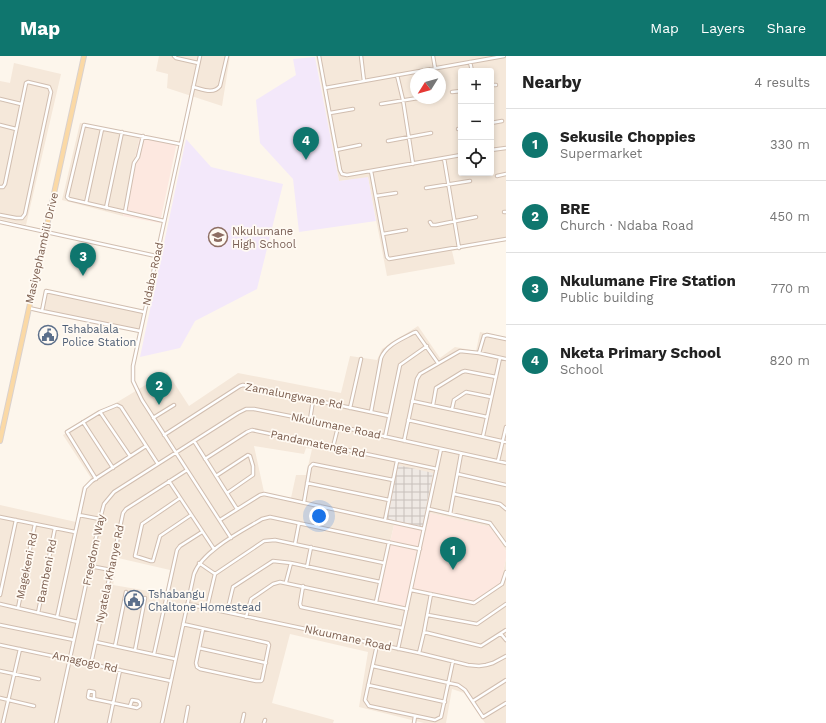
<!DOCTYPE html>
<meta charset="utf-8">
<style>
:root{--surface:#fff;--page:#f2f2f2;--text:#222;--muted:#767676;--line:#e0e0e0;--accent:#0f766e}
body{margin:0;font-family:"Work Sans",sans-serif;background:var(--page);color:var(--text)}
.controls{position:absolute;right:12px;top:12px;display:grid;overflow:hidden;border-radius:4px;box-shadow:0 2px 6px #0003}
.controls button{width:36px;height:36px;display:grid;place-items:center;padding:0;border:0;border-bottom:1px solid var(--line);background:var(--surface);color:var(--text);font:20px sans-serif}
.compass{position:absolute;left:410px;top:12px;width:36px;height:36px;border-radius:50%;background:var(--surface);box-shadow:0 2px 6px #0003;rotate:233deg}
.you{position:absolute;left:319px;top:460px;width:14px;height:14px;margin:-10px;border:3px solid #fff;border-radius:50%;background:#1a73e8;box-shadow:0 0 0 6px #1a73e833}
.badge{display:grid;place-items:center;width:26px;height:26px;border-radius:50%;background:var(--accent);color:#fff;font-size:13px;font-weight:700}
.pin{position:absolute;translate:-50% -33px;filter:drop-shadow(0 1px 2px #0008)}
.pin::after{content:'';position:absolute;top:21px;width:14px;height:12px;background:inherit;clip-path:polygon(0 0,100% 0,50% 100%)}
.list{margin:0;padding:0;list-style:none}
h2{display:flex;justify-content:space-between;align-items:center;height:52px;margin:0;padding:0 16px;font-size:17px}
h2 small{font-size:13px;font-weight:400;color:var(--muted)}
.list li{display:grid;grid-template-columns:26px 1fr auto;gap:12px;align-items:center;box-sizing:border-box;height:72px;padding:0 16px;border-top:1px solid var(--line)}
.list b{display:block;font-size:15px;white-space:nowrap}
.list p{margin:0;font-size:13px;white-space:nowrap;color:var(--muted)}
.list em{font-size:13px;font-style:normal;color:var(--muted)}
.icon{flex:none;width:22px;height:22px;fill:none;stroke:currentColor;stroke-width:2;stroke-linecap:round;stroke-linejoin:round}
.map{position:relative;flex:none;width:506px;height:667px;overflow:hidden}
header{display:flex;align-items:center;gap:24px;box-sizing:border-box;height:56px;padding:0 20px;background:var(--accent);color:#fff}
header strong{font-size:19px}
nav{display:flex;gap:22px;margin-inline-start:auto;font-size:14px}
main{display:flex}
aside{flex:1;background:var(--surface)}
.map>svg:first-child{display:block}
</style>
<header>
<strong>Map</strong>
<nav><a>Map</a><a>Layers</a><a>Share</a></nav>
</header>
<main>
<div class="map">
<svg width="506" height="667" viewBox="0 0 506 667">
<defs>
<pattern id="industrial-grid" width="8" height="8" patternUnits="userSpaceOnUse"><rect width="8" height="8" fill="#efe9e4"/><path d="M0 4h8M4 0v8" fill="none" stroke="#c7c0bb"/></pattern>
</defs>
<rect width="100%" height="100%" fill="#fdf6ec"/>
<path fill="#f5e8da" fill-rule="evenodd" d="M159,0H230L222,50L167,32L168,18L156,15Z
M316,0H506V185L452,195L455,208L387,220L368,122L339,125ZM461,15H491V117H461ZM416,18H440V42H416Z
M14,7L61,18L26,169L0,163V25L10,27Z
M80,67L140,79L123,160L62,144Z
M47,236L144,257L140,275L43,254Z
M418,270L440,302L455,291L476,295L480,276L506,282V495L490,471L425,456L388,463L395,465L376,545L410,532L501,527L506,502V667H485L464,637L452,633L446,667H424L359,651L368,596L290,578L272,647L334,664L333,667H0V449L76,466L82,432L91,422L63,379L167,316L189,350L238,317L341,337L350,300L377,304L382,293ZM254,390L304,398L306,392L312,393L306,419H296L291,442L264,436ZM118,502L170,514L166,538L113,529Z"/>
<path fill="#fde8e0" d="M140,79L177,86L160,167L123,160Z
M430,457L491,471L506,495V502L501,527L473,545L410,532L406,551L376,545L395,465L426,472Z"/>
<path fill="url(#industrial-grid)" d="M398,409L433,417L425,456L430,457L426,472L387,463Z"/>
<path fill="#f3e8fa" d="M315,1L339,125L368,121L376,165L299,176L293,123L260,87L256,44L296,19L293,3Z
M186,83L211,111L283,128L257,233L195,265L180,292L140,301Z"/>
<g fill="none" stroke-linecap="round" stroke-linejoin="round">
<g stroke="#d1beb0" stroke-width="4.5">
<path id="minor" d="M174,0L176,2L198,7
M200,0L133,310V325L142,344L231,482
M319,0L340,114L342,118L347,119L461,99
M361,0L364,25
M433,0L435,12
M470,6L472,15
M397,19L403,44L413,108
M491,29H496
M193,31C202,33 213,39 220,30L227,0
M325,32L504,0
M452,36L461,35
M0,43L21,48
M381,48L418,42
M330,57L353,53
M491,67L502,65
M0,69L16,73
M458,73H461
M388,85L431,77
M336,94L360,89
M491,94L506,92
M444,102L459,192
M371,115L387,201L389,203L506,183
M497,120L506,118
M0,131H3L5,128L26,27L28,26L49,31L51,36L25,158L22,162H16L0,159
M426,132L470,125
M376,140L396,137
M86,147L102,73
M106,152L122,76
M125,156L134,107L138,101L143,80
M504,156H506
M164,165L69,143L67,141L84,69L180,88
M0,166L156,200
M430,166L432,169H436L476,161
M383,178L406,174
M29,252L42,255
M140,275L42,255L46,235L144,256
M479,297L484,280L487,279L506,283
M412,345L487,361
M433,349L436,332L462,316L465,315L496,321
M350,352L361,303
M452,353L454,344L466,336L491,341
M100,356L130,400
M371,356L381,302C386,289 402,283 413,277L416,276L438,307
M153,362L174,349
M310,364L313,344
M408,364L506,386
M83,366L113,412
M164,379L240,330L243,329L389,360
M483,380L500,302
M385,381L400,309L427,290
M194,385L237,453
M404,385L417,323L420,318L460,295L479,297L506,303
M333,391L338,371
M205,403L247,376L252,374L333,391L437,413
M498,405L506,371
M458,418L506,429
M216,420L248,399L250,400L253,410V419L227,437
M96,423L67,376L100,356L117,349L121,351L158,408
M169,425L214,493
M307,427L389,444
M454,438L500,448L506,453
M180,442L142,468L135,500L151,505H153L160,480L191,459
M304,446L310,411L313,408L393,424
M429,453L490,467L506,489
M450,458L461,398
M79,459L100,463
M0,461L75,476
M220,464L260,439L264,438L424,473
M385,464L397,405
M316,470L320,450
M295,488L299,467
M199,507L215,518
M90,510L111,514
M307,511L311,491
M286,526L291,507
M303,530L300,548L301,551L402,572
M411,534L474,547L502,528L506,516
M0,539L16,464
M376,546L389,486
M0,548L78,566
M187,548L419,597L468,609L479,610L486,609L493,607L506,600
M18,552L35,468
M207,552L215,518L264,485L275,484L384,507
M227,556L233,531L273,505L291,507L380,526
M38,557L55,472
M428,559L477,568L506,548
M57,561L85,432L92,425L146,390
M246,561L251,543L273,528L280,526L407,553
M183,568L268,587L269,589L262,624L261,625H256L200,613L197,611L196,607L203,573
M0,569L74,584
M424,576L481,590L506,574
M501,578L506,584
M96,586L175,603
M0,589L171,625
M377,589L365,644L369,650L435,664L441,661L453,605
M115,590L126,536
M199,592L266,607
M398,593L441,393
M135,594L145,542
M419,597L424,576L431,538
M154,598L177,494L180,490L202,476
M91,608L123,457L126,453L187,414
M373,610L458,629L465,634L483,661L506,647
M0,615L39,623
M368,629L445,646
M0,642L34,650
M94,642V636L89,635L88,641L89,642L137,652L140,650V647L138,645L132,644L130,650
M473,645L506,624
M3,667L20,593
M56,667L100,463L104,448L114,436L238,357L246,353H254L310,364L506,407
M109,667L120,614
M162,667L194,518C202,495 242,475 262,463L270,461L420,493
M185,667L188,651
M242,667L244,658
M264,667L265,664
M414,667L415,660"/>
</g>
<g stroke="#dad1cd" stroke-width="6">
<path id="primary" d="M0,385L84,0"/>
</g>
<use href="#minor" stroke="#fff" stroke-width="2.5"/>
<use href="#primary" stroke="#fbd9a5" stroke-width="4"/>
</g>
<defs>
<g id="school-ring" transform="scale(1)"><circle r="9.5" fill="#fffaf3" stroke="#8d6e63" stroke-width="1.5"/><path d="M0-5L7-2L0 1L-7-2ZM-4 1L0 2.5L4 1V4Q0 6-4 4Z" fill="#8d6e63"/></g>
<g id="civic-ring" transform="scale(1)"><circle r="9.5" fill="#fffaf3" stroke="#5c6f8a" stroke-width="1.5"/><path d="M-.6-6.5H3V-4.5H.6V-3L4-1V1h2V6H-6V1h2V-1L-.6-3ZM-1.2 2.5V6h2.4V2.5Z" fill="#5c6f8a"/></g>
</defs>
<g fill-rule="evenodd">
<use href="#school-ring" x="218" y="181"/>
<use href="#civic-ring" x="48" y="279"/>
<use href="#civic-ring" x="134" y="544"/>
</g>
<g text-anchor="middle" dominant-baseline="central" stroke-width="3.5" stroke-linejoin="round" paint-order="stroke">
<g font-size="11" fill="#785e54" stroke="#fffaf3" text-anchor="start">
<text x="232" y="175">Nkulumane<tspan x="232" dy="13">High School</tspan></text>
</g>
<g font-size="11" fill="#7a5c4d" stroke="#fffaf3">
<text transform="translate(42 192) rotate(-77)">Masiyephambili Drive</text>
<text transform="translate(153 218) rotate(-78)">Ndaba Road</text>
<text transform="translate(294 340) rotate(11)">Zamalungwane Rd</text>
<text transform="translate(336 370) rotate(12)">Nkulumane Road</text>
<text transform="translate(318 388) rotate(12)">Pandamatenga Rd</text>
<text transform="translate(94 494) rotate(-78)">Freedom Way</text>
<text transform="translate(27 510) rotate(-78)">Magekeni Rd</text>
<text transform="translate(47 515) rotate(-79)">Bambeni Rd</text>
<text transform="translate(110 518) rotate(-78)">Nyatela Khanye Rd</text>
<text transform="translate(348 582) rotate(12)">Nkuumane Road</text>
<text transform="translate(85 606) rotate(12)">Amagogo Rd</text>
</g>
<g font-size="11" fill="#4e5e75" stroke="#fffaf3" text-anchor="start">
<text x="62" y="273">Tshabalala<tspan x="62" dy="13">Police Station</tspan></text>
<text x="148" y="538">Tshabangu<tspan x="148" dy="13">Chaltone Homestead</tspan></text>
</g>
</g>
</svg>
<div class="controls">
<button>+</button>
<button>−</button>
<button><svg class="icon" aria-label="locate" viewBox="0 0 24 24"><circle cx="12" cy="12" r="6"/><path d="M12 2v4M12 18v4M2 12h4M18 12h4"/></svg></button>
</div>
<svg class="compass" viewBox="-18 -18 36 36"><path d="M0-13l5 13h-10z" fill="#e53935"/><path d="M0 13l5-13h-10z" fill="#767676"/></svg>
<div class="you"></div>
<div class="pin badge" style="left:453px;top:514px">1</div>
<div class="pin badge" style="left:159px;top:349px">2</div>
<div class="pin badge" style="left:83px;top:220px">3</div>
<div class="pin badge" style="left:306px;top:104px">4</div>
</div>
<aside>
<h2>Nearby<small>4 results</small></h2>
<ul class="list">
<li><span class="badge">1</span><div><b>Sekusile Choppies</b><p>Supermarket</p></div><em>330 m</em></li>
<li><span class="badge">2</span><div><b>BRE</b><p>Church · Ndaba Road</p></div><em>450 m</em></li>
<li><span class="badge">3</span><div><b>Nkulumane Fire Station</b><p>Public building</p></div><em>770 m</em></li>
<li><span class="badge">4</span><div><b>Nketa Primary School</b><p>School</p></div><em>820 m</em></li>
</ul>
</aside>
</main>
